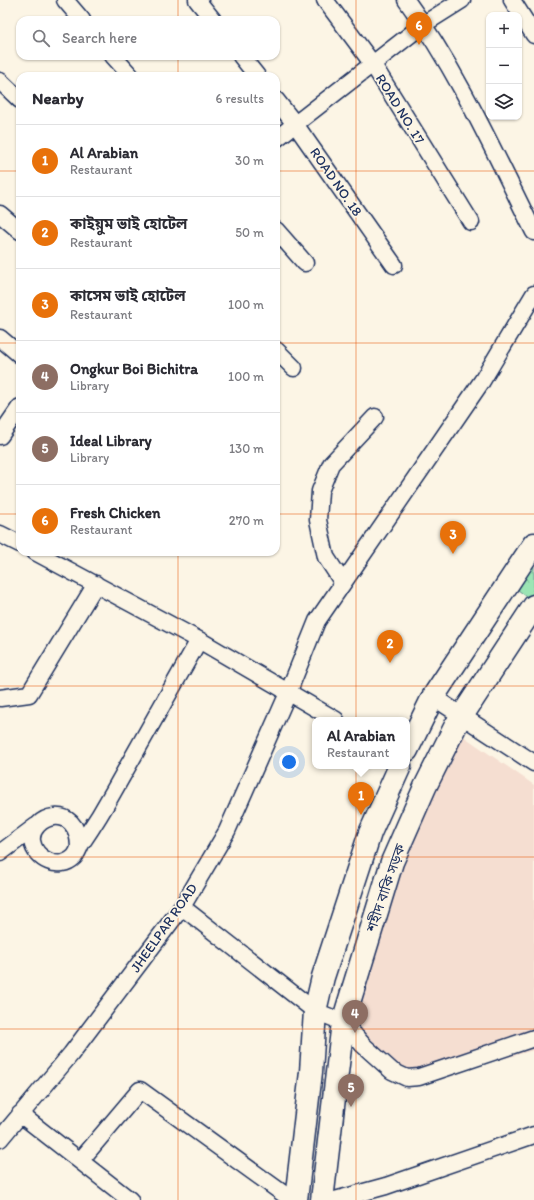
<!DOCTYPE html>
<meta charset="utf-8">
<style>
:root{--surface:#fff;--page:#f7f7f7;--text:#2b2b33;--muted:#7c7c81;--line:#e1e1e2;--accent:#1f6fb2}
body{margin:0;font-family:Itim,"Noto Sans Bengali",sans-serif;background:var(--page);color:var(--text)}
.controls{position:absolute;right:12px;top:12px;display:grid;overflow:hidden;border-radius:8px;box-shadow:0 1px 3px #0004}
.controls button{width:36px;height:36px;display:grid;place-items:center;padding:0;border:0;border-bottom:1px solid var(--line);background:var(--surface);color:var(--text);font:20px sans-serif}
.you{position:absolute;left:289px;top:762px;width:14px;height:14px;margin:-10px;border:3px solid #fff;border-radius:50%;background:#1a73e8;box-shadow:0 0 0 6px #1a73e833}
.badge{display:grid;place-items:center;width:26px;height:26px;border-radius:50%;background:var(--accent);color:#fff;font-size:13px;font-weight:700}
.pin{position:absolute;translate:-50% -33px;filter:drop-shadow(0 1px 2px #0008)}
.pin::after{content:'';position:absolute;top:21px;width:14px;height:12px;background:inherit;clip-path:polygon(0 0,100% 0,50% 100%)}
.popup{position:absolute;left:312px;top:717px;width:98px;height:52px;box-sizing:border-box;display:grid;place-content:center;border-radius:8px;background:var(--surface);filter:drop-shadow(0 1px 3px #0005);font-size:13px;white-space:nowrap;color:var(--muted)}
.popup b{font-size:15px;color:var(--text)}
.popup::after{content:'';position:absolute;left:50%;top:100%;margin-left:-8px;border:8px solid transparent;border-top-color:var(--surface)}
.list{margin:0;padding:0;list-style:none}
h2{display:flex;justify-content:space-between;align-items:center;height:52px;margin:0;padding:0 16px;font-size:17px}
h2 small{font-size:13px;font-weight:400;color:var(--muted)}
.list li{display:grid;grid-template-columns:26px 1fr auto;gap:12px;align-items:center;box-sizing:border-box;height:72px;padding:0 16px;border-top:1px solid var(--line)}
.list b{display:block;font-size:15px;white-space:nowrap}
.list p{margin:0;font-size:13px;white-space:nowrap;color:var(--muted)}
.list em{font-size:13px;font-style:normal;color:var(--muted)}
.icon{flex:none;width:22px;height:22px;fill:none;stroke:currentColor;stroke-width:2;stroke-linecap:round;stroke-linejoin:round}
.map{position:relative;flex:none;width:534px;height:1200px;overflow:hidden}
.search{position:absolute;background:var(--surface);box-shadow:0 1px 3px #0004;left:16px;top:16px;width:264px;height:44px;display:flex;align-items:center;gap:10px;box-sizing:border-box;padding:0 14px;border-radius:12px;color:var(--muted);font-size:15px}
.panel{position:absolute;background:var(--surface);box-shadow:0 1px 3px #0004;left:16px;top:72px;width:264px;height:484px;border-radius:12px}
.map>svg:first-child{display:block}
</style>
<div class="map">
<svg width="534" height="1200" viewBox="0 0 534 1200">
<defs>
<pattern id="park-crowns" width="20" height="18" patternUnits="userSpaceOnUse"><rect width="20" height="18" fill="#9be5b4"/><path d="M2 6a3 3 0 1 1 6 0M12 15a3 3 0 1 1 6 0" fill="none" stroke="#85c59d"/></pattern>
</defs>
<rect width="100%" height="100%" fill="#fcf5e5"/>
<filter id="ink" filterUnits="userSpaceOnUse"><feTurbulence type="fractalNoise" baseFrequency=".025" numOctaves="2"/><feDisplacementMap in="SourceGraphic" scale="8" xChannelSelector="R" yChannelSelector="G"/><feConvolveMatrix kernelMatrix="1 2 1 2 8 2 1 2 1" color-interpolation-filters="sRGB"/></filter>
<g filter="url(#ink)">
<path fill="#f5ded1" d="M456,731L534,785V1050L412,1084L346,1024L361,941Z"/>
<path fill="url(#park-crowns)" stroke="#5b8a89" d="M534,565V602L518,590Z"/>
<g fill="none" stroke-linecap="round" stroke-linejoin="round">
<g stroke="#1b2f5e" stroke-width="19">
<path id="street" d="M65,0L82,20
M197,0L213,20
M325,0L372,63L471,222
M406,0C458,71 495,154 534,232
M512,0L534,35
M113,56L131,76
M241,56L257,76
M0,81L20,100
M276,100L295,124L394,265
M276,139L424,24L462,0
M0,214L20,231
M276,230L305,263
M0,338L20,355
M276,350L294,368
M0,436L20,407
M0,534L20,544
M35,552L199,640L336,720
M343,583L326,557L318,520L320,491L331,464L375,417
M433,697L534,763
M0,698L29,694L96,584
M79,847C78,800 29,816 32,841C35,860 60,871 74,857C77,854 79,848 81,844C94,825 105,807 116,787C144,738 171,689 199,640
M0,853L36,826
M182,907L315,1011L343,1022L363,1045L392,1071L407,1078L419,1077L534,1038
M20,1114L130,1200
M0,1139L71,1054L182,907L227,831L288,693L317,621L482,381L534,294
M80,1161L140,1090L292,1200
M335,1200L386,1186L534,1135"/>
</g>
<g stroke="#1b2f5e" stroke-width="25">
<path id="secondary" d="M407,750L433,697L534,544
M296,1200L311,1072L315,1011L323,977L370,833L400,766
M322,1200L343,1022L392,862L425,787L456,725L534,606"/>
</g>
<use href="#street" stroke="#fcf5e5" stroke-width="16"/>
<use href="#secondary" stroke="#fcf5e5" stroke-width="22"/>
</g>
</g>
<path fill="none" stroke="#e8590c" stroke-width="1" stroke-opacity="0.55" d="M178,0V20M356,0V1200M178,56V76M0,171H20M276,171H534M0,343H20M276,343H534M0,514H20M276,514H534M178,552V1200M0,686H534M0,857H534M0,1029H534"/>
<g text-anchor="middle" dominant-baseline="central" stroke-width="3.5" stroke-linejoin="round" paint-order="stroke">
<g font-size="14" fill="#1b2f5e" stroke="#fcf5e5">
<text transform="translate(400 109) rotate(58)">ROAD NO. 17</text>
<text transform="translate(336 182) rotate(55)">ROAD NO. 18</text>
<text transform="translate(386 888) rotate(-71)">শহীদ বাকি সড়ক</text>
<text transform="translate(164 928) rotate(-55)">JHEELPAR ROAD</text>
</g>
</g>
</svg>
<div class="controls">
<button>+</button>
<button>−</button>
<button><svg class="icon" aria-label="layers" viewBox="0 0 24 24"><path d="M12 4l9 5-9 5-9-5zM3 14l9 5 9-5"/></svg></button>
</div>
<div class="you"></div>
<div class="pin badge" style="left:361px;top:815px;background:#e8710a">1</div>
<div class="popup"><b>Al Arabian</b>Restaurant</div>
<div class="pin badge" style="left:390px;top:663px;background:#e8710a">2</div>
<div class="pin badge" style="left:453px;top:554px;background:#e8710a">3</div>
<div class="pin badge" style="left:355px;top:1033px;background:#8d6e63">4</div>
<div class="pin badge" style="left:351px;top:1107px;background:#8d6e63">5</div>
<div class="pin badge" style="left:419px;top:45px;background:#e8710a">6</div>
<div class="search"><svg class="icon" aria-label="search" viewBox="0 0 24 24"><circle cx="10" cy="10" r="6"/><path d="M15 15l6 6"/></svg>Search here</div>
<section class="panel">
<h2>Nearby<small>6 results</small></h2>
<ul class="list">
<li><span class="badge" style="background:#e8710a">1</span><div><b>Al Arabian</b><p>Restaurant</p></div><em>30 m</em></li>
<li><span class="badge" style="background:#e8710a">2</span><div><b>কাইয়ুম ভাই হোটেল</b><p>Restaurant</p></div><em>50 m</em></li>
<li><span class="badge" style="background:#e8710a">3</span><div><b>কাসেম ভাই হোটেল</b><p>Restaurant</p></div><em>100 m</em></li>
<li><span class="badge" style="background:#8d6e63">4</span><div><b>Ongkur Boi Bichitra</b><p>Library</p></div><em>100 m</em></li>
<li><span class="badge" style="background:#8d6e63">5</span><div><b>Ideal Library</b><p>Library</p></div><em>130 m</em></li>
<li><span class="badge" style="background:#e8710a">6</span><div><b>Fresh Chicken</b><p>Restaurant</p></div><em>270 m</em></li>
</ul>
</section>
</div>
